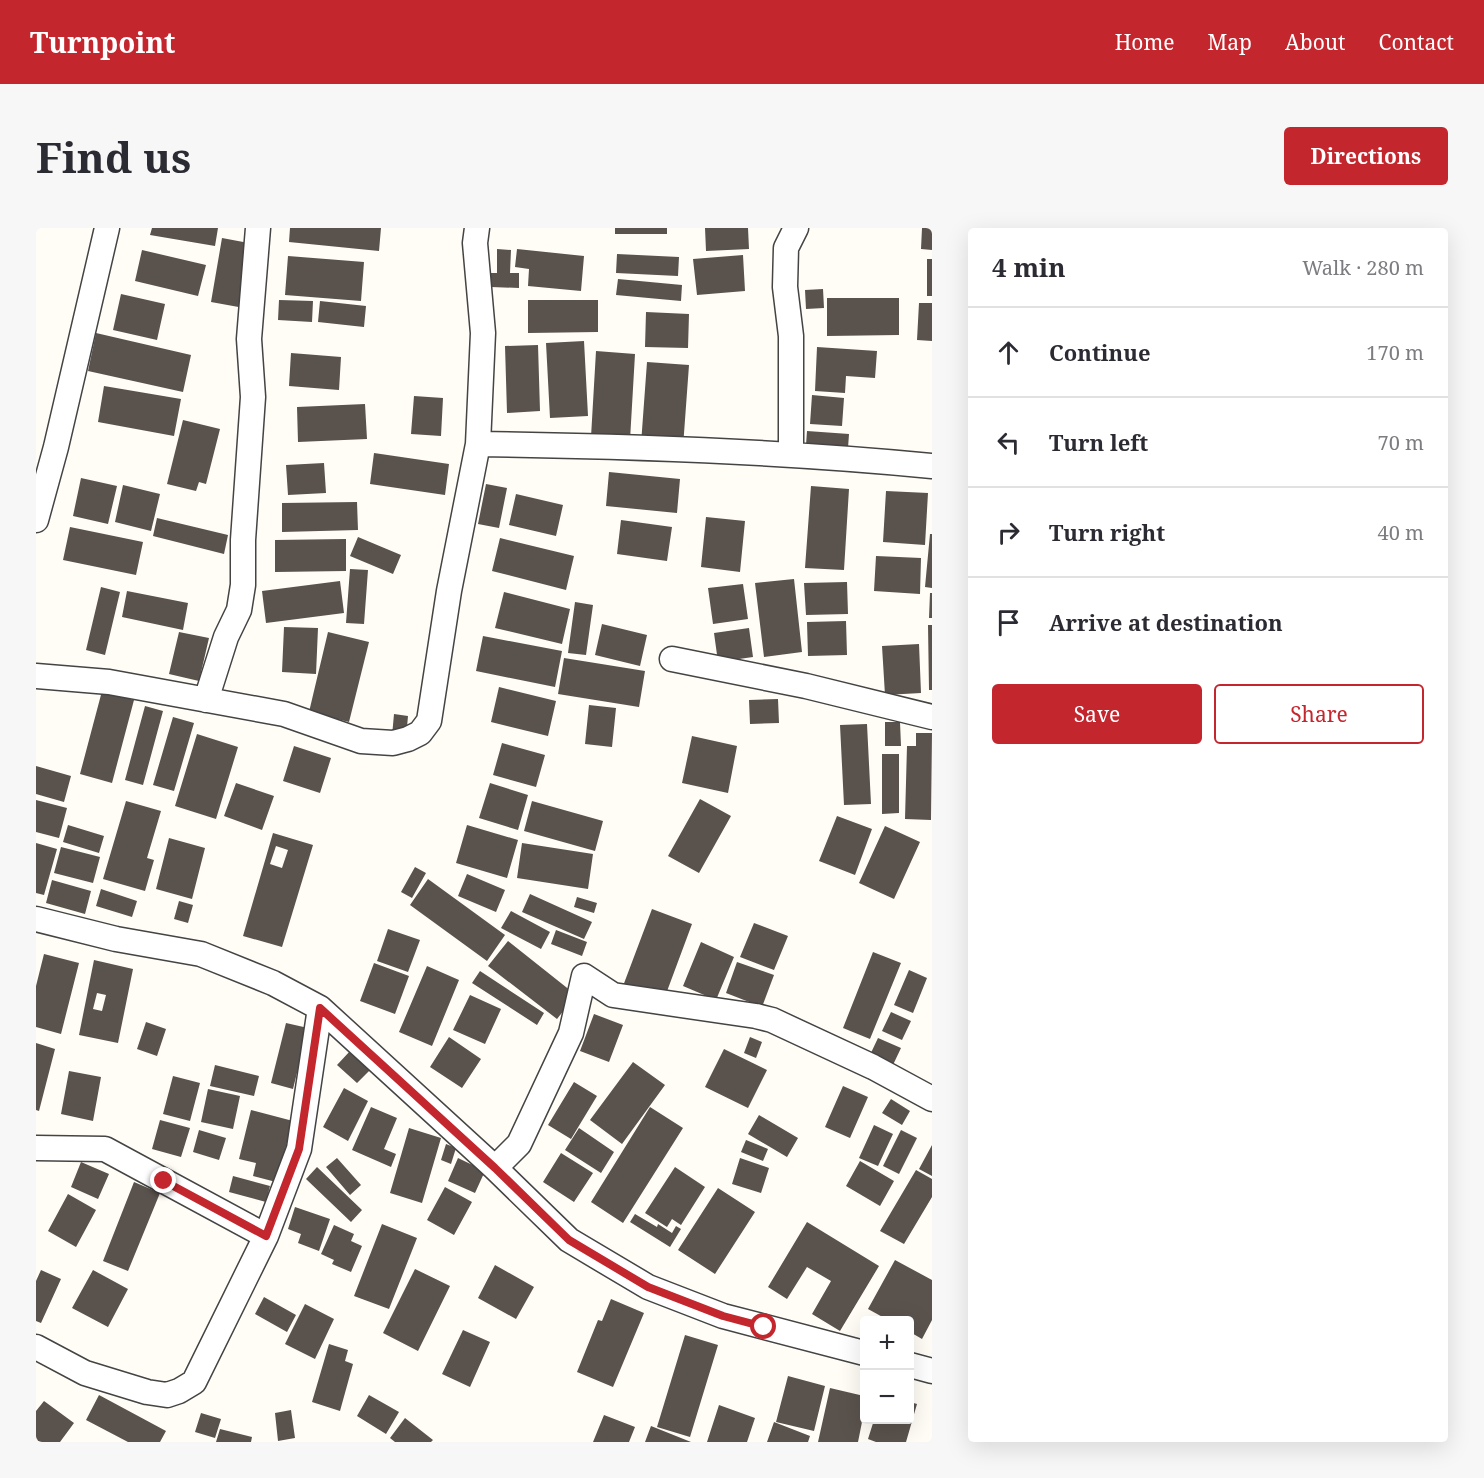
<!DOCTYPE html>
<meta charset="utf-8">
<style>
:root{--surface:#fff;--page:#f7f7f7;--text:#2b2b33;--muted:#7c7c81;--line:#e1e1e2;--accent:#c4262e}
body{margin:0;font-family:"Noto Serif",serif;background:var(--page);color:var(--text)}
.controls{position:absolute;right:18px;bottom:18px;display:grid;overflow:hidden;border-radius:6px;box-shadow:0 6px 24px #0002}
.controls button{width:54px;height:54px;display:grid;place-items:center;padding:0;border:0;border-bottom:2px solid var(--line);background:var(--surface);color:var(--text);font:30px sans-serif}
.stop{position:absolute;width:18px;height:18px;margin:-14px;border:4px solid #c4262e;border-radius:50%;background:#fff}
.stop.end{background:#c4262e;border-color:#fff;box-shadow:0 2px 6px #0008}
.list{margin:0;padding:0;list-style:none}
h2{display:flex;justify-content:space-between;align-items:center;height:78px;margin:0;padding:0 24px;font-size:26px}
h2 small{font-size:20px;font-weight:400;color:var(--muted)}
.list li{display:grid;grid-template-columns:39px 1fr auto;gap:18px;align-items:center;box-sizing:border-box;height:90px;padding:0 24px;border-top:2px solid var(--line)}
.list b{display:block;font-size:22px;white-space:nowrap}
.list em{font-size:20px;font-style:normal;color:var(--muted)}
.actions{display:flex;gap:12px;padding:18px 24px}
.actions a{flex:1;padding:14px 0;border:2px solid var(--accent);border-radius:6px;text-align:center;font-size:21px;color:var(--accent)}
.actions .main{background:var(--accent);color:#fff}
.icon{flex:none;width:33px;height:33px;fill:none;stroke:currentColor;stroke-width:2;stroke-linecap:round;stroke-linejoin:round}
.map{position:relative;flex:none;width:896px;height:1214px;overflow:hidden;border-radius:6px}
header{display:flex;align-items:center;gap:36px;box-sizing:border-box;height:84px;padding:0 30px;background:var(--accent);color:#fff}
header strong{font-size:28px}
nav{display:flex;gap:33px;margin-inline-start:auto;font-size:21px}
.intro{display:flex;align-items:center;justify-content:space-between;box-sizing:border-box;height:144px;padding:0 36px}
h1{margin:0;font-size:42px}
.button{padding:15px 27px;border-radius:6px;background:var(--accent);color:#fff;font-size:21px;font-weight:700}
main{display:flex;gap:36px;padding:0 36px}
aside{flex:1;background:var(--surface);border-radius:6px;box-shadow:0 6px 24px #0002}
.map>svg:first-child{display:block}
</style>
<header>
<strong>Turnpoint</strong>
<nav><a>Home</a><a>Map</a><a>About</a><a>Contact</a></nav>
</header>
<div class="intro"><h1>Find us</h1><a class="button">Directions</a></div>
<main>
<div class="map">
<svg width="896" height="1214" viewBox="0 0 896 1214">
<rect width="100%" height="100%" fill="#fffdf5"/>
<path fill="#5a524d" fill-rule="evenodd" d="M116,0H182L179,18L114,7Z
M254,0H345L343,23L253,14Z
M579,0H631V6H579Z
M669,0H712L713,21L670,23Z
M886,0H896V22L885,21Z
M186,10L218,16L208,80L175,74Z
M461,21L475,22L474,45H483V60L455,59V45H461Z
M481,21L548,28L545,63L492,58L493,41L479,39Z
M106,22L170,37L162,68L99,53Z
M581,26L643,29L642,48L580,45Z
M707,27L709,63L661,67L657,31Z
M252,28L328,34L325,73L249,67Z
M891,31H896V68H891Z
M582,51L646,57L645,73L580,67Z
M787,61L788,80L770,81L769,62Z
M85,66L129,76L121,112L77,102Z
M791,70H863V107L791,108Z
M243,72L277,73L276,94L242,92Z
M492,72H562V104L492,105Z
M284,73L330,78L328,99L282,94Z
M883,75H896V113L881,112Z
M610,84L653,86L652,120L609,119Z
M60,105L155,127L147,164L52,143Z
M548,113L552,188L514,190L510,115Z
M502,117L504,183L471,185L469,118Z
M781,119L841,123L839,150L810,148L809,165L779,163Z
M560,123L599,126L594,212L555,209Z
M255,125L305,129L303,162L253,158Z
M611,134L653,137L647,219L605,216Z
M68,158L145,171L138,208L62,194Z
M776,167L808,170L806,198L774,196Z
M378,168L407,170L405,208L375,206Z
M329,176L331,211L262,214L261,179Z
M147,192L184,201L170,256L163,254L160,263L131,256Z
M771,203L813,206L812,220L770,217Z
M338,225L413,236L409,267L334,256Z
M288,235L290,265L252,267L250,237Z
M573,244L644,251L641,285L570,278Z
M45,250L81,258L72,296L37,288Z
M450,256L471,260L463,300L442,296Z
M87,257L124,266L115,303L79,294Z
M775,258L813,261L808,342L769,340Z
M850,263L892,265L889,317L847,314Z
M480,266L527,277L520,308L473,297Z
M321,274L322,302L246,304V275Z
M670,289L709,293L704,344L665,339Z
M121,290L192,307L188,326L117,308Z
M585,292L636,299L631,333L581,326Z
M34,299L107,314L100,347L27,332Z
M894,306H896V360L889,359Z
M322,309L365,327L357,346L314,328Z
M464,310L538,328L530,362L456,343Z
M310,311V343L239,344V312Z
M840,328L885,330L884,366L838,363Z
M314,341L332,342L328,396L310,395Z
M758,351L766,424L728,429L719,355Z
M304,353L308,385L230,395L226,363Z
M811,354L812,386L770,387L768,355Z
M707,356L712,391L677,396L672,360Z
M65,359L84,364L69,427L50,422Z
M91,363L152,375L147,402L86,389Z
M468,364L534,381L526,416L459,400Z
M894,365H896V390H893Z
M539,374L557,377L550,427L532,425Z
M810,393L811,427L772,428L771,394Z
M566,396L611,407L604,438L559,427Z
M892,397H896V462H893Z
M248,399L282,400L280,446L246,444Z
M713,400L717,429L682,434L678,405Z
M143,404L173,410L163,453L133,446Z
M292,404L333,414L313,494L273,484Z
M447,408L526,423L519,459L440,443Z
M883,416L885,465L849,467L846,418Z
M528,430L609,443L603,479L522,466Z
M463,459L520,473L512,508L455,494Z
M66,463L98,472L76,555L44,546Z
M742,471L743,495L714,496L713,472Z
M553,477L580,480L576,519L549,516Z
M109,478L127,483L107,557L89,552Z
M358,486L372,488L370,510L356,508Z
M137,489L158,495L138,563L117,557Z
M849,494H864L865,518H849Z
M831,496L835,576L808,577L804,497Z
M880,505H896L895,592L869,591L871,518H880Z
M161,506L202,519L180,591L139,578Z
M656,508L701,518L692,565L646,555Z
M466,515L509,527L500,559L457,547Z
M258,518L295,530L284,565L247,553Z
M846,526H863V585L846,586Z
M0,538L35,548L28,574L0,566Z
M200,555L238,568L226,602L188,588Z
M454,555L492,567L482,602L443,590Z
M664,571L695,588L663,645L632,628Z
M0,572L31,580L23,610L0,604Z
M90,573L125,583L111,630L118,632L109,663L67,651Z
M496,573L567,593L559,623L488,603Z
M801,588L836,601L819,647L783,633Z
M32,597L68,608L63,625L27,614Z
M431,597L482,612L471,650L420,635Z
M849,598L884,614L858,671L823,655Z
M237,605L277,617L246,719L207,708ZM240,618L252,622L246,640L234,636Z
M133,610L169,620L156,671L120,661Z
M0,615L21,621L8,667L0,665Z
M486,615L557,626L552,661L481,650Z
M25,619L64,629L57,655L18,645Z
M379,639L390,645L376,670L365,664Z
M431,646L469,662L460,684L422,668Z
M392,651L469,707L451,733L374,677Z
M16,652L55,663L49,686L10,675Z
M65,661L101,673L96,689L60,678Z
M494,666L556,694L548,711L486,684Z
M541,669L561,675L558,685L538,679Z
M143,673L157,677L152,695L138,691Z
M616,681L656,696L627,774L587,758Z
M475,683L514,704L505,721L465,700Z
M718,695L752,708L738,742L704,729Z
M352,701L384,712L372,744L341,733Z
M520,702L551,714L546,728L515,716Z
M472,713L540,767L521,791L452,738Z
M665,714L698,729L680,772L647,758Z
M837,724L865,735L834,811L807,800Z
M8,726L43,735L25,806L0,799V758Z
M58,732L97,741L82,815L43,807ZM61,765L70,767L66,783L57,781Z
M701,734L738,747L726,779L690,765Z
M338,735L373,748L359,786L324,773Z
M391,738L423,752L396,818L363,804Z
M873,742L891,750L877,785L858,777Z
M444,743L508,785L501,797L436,755Z
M434,767L465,781L449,816L417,802Z
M855,784L875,793L866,812L846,803Z
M558,786L587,797L573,834L544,823Z
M110,794L130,801L121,828L101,821Z
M250,795L272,800L257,861L235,855Z
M413,809L445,831L426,860L394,839Z
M714,809L726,814L720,830L708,825Z
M842,810L865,820L856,839L833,829Z
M0,815L19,821L3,883L0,882Z
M688,821L731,842L712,880L669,859Z
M315,822L335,841L321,855L301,837Z
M597,834L629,857L586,916L554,892Z
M179,837L223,848L218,868L174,858Z
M33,843L65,849L57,893L25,886Z
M137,848L164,855L154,893L127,886Z
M538,854L561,868L535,911L512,897Z
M807,858L832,869L814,910L789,899Z
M308,860L332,873L312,913L287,899Z
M172,861L204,868L197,901L165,894Z
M855,871L874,883L866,897L846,885Z
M335,879L361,890L348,921L360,926L355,939L316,922Z
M614,879L647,900L587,995L555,974Z
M215,882L257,893L240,954L217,948L220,935L203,931Z
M723,887L762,910L751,929L712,906Z
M124,892L154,900L145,929L116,921Z
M838,897L857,906L842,938L823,930Z
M373,900L405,910L386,975L354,965Z
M543,900L578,924L565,945L529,922Z
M163,902L190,910L183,932L157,924Z
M865,902L881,910L863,946L847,938Z
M710,912L732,921L727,933L705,924Z
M410,916L420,920L415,936L405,932Z
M896,917V948L883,941Z
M525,925L557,945L538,974L507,954Z
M301,930L325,957L314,967L290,939Z
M422,930L449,943L439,965L412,953Z
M704,930L733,940L725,965L696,956Z
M824,933L858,953L844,978L810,958Z
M45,934L73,946L62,971L35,959Z
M281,939L326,982L315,994L270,951Z
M639,939L669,959L645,997L636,991L631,999L609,985Z
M880,942L896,951V969L868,1016L844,1003Z
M197,948L234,958L230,974L193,964Z
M98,954L124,965L92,1043L67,1033Z
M409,959L436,974L418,1007L391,992Z
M682,960L719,984L679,1046L642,1022Z
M32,966L60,982L40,1019L12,1003Z
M259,979L294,991L283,1023L262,1015L265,1006L252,1001Z
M599,986L621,999L622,996L636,1005L640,998L645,1001L634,1019L594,994Z
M771,994L843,1038L804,1103L776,1086L795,1053L771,1039L751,1071L732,1059Z
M346,996L381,1010L353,1081L318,1068Z
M298,997L318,1006L315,1013L326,1018L315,1044L296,1036L298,1032L285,1026Z
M859,1032L896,1052V1092L886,1111L874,1104V1092H852L832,1081Z
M459,1037L498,1059L480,1091L442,1070Z
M379,1041L414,1058L382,1123L347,1105Z
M5,1042L25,1051L5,1095L0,1093V1053Z
M57,1042L92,1061L72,1099L36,1080Z
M228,1069L260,1087L251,1104L219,1086Z
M575,1071L608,1085L577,1159L541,1144L562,1092L566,1093Z
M269,1076L298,1091L279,1131L249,1116Z
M427,1102L454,1114L434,1159L406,1146Z
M649,1107L682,1117L654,1209L621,1199Z
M293,1116L312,1122L309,1133L317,1136L304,1183L276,1174Z
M752,1148L789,1158L778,1203L740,1194Z
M794,1160L828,1168V1184L822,1214H782Z
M63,1167L130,1203L124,1214H92L50,1192Z
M333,1167L363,1184L350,1206L321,1188Z
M8,1173L38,1195L24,1214H0V1183Z
M874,1174L881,1176L870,1214H840L832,1211L838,1192H874Z
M683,1177L719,1190L711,1214H671Z
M255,1182L259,1210L242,1213L239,1185Z
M165,1185L185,1191L179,1210L159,1204Z
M568,1187L599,1199L593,1214H557Z
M369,1190L397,1212L395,1214H359L354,1210Z
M738,1194L774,1208L772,1214H731Z
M615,1198L655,1214H609Z
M184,1201L216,1209L215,1214H180Z"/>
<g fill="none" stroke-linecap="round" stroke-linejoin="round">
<g stroke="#444" stroke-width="27">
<path id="minor" d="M442,216C593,218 745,223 896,238
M755,227V108L749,59L750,20L760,0
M0,292L20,219L71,0
M636,431L770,458L896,489
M0,448L73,454L248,486L325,513L357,515L372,511L384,505L393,493L413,363L442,216L447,105L439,15L441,0
M170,472L190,409L203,382L207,357V312L217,169L213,111L222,0
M0,691L80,711L165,726L237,755L284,780L459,940L533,1012L612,1059L687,1088L828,1125
M0,920L69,921L230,1008
M459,940L483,916L535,805L548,748L577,767L720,788L736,792L837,839L896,871
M0,1119L49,1145L111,1164L131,1167L143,1163L158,1154L230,1008L263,921L284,780
M874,1137L896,1143"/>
</g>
<use href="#minor" stroke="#fff" stroke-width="24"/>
</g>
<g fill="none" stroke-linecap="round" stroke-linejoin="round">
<path stroke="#c4262e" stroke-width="8" d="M128,953L230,1008L263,921L284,780L459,940L533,1012L612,1059L687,1088L728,1099"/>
</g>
</svg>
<div class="controls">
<button>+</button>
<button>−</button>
</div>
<div class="stop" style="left:728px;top:1099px"></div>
<div class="stop end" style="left:128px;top:953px"></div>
</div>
<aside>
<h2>4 min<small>Walk · 280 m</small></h2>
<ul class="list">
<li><svg class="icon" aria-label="ahead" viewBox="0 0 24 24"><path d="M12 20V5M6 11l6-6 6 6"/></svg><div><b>Continue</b></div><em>170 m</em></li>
<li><svg class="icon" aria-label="left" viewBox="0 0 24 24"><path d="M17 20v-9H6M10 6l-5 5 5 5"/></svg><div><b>Turn left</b></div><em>70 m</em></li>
<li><svg class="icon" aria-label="right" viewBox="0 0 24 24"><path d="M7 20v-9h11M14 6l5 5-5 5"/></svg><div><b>Turn right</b></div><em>40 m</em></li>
<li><svg class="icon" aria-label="arrive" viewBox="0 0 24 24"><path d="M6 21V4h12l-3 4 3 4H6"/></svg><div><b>Arrive at destination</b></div></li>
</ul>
<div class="actions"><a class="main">Save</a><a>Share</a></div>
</aside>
</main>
